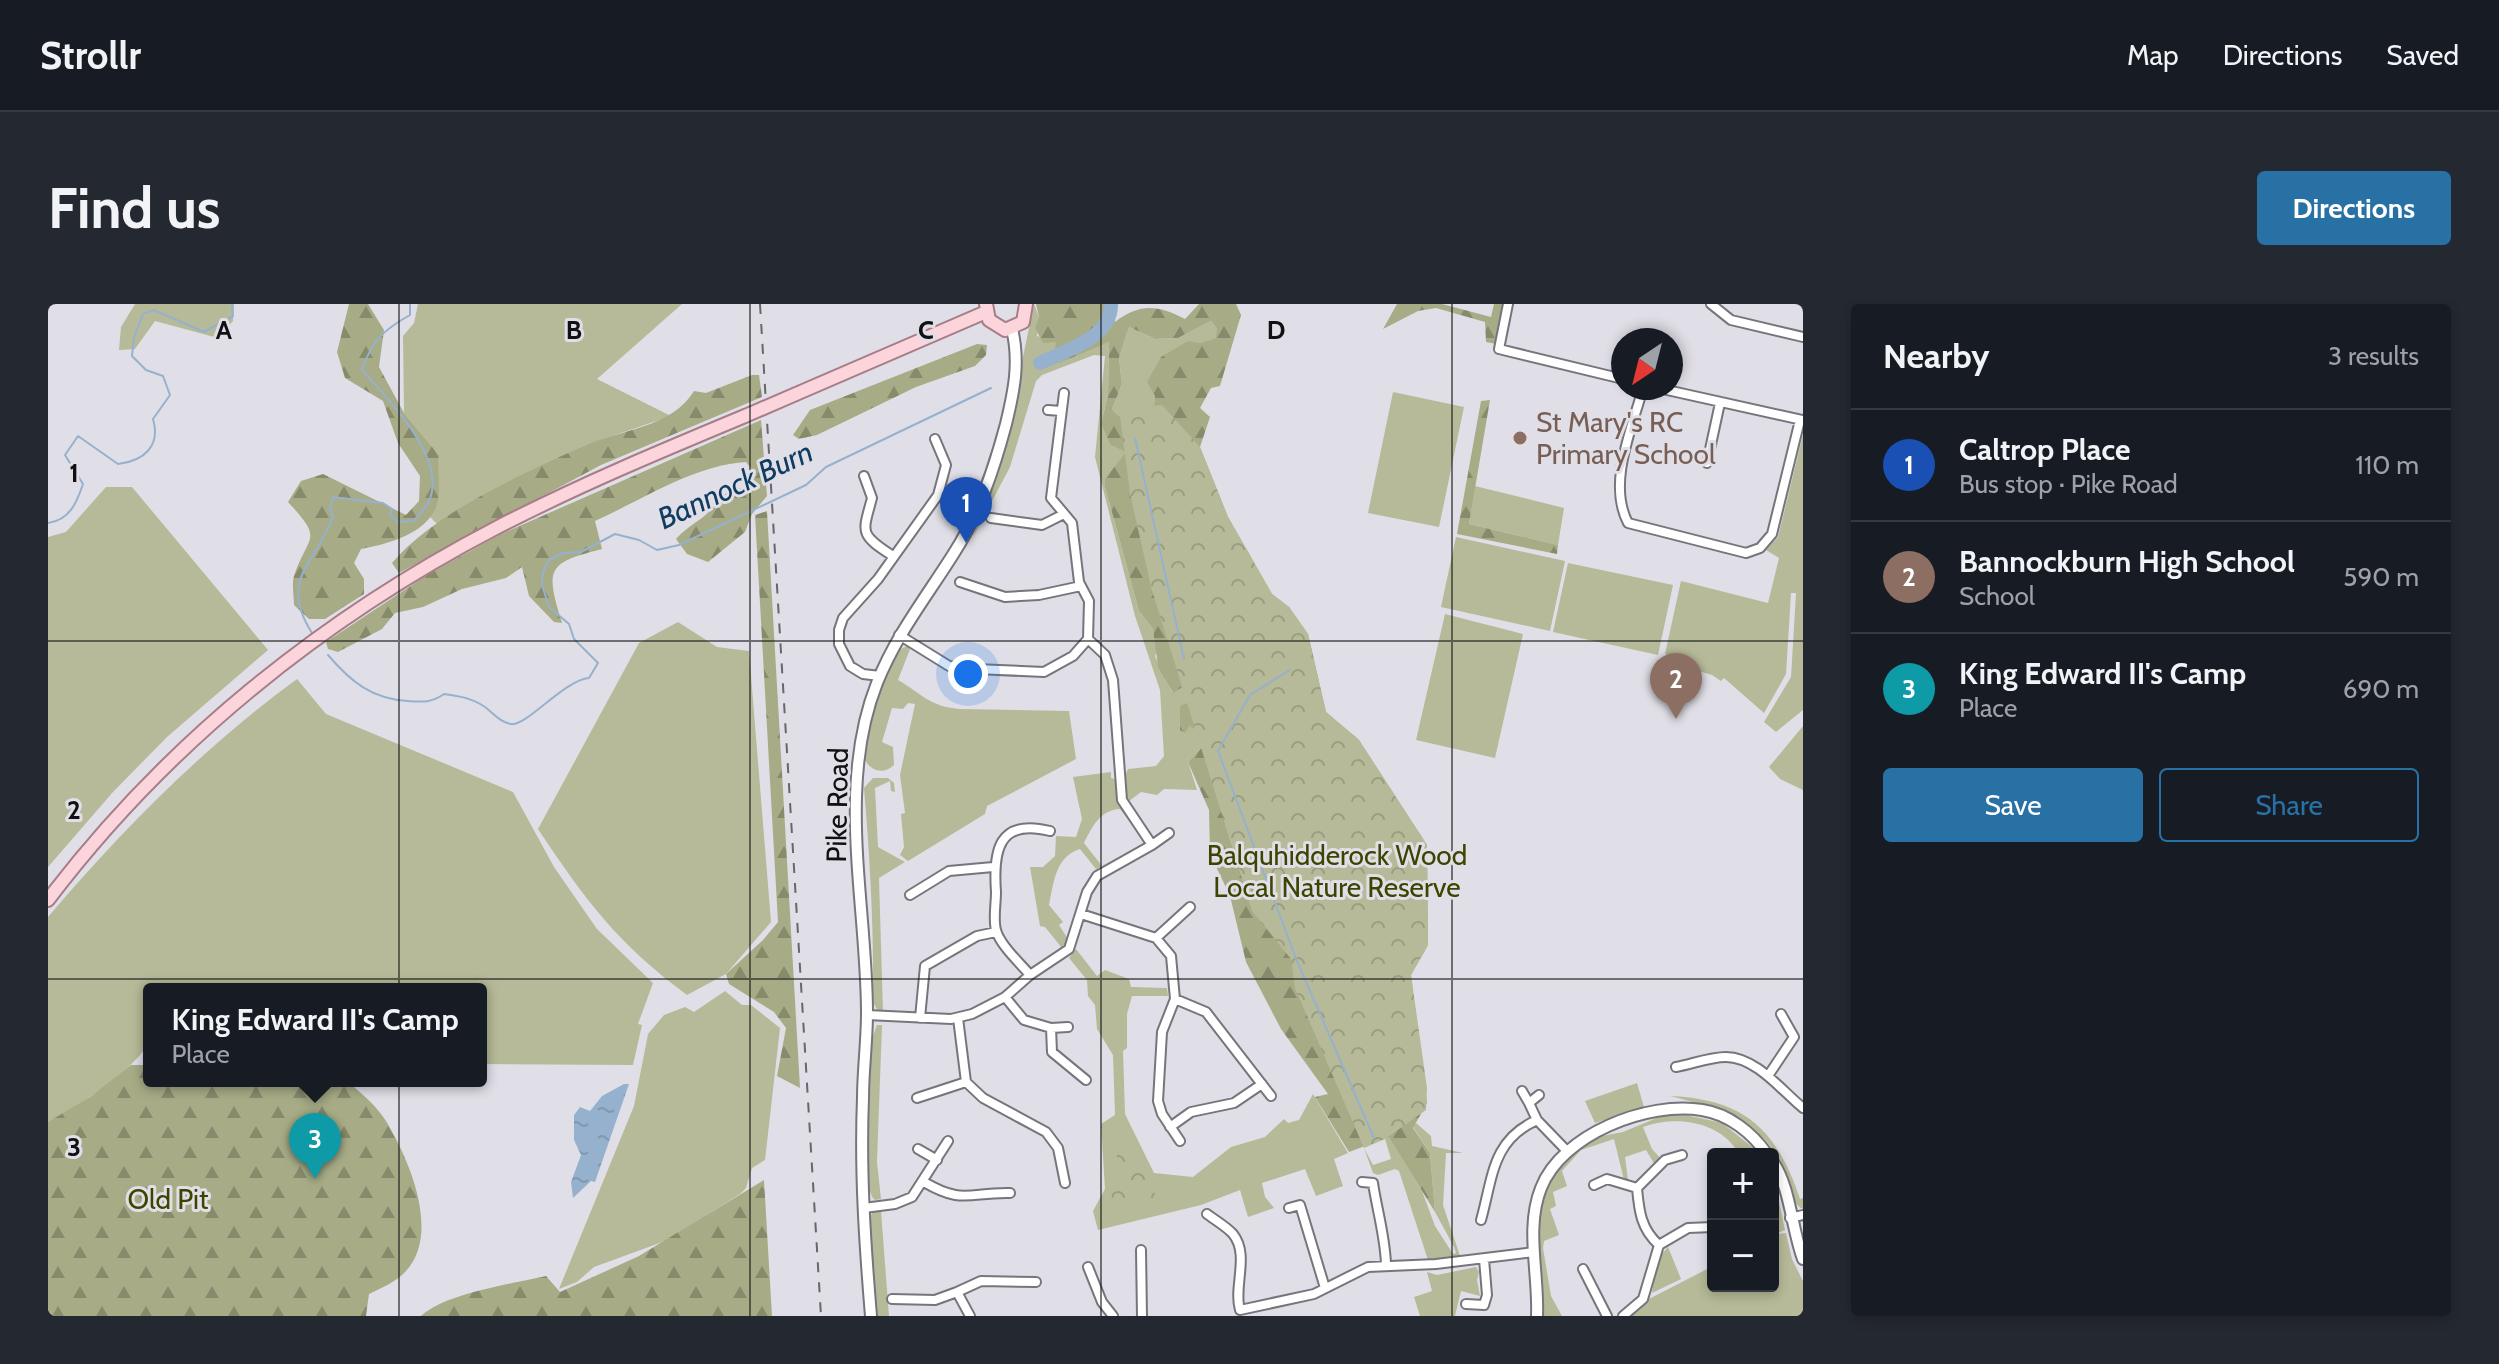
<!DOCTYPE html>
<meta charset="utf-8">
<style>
:root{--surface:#171b24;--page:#242831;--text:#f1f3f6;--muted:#9ea1a6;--line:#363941;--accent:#2871a5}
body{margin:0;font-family:Cabin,sans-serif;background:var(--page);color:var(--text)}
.controls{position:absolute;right:24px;bottom:24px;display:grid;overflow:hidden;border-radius:8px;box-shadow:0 4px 12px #0003}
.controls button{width:72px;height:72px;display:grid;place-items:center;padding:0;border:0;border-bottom:2px solid var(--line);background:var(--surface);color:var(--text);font:40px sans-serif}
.compass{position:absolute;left:1563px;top:24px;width:72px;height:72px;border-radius:50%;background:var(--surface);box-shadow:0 4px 12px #0003;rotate:215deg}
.you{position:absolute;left:920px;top:370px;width:28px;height:28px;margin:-20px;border:6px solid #fff;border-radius:50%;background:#1a73e8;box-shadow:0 0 0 12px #1a73e833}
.badge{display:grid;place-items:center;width:52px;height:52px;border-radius:50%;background:var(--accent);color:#fff;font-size:26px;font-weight:700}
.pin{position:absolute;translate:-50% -66px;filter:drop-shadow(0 2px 4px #0008)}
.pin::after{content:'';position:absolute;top:42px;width:28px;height:24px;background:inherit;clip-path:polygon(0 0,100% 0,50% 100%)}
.popup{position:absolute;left:95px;top:679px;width:344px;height:104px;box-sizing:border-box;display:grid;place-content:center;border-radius:8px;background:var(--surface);filter:drop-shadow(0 2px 6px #0005);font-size:26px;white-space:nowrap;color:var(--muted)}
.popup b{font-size:30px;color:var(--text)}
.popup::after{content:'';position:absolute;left:50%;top:100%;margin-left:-16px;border:16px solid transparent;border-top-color:var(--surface)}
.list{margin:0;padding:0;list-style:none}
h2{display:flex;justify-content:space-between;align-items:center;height:104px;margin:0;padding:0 32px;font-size:34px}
h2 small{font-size:26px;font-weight:400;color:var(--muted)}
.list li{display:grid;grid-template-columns:52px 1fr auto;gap:24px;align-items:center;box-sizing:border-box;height:112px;padding:0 32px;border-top:2px solid var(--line)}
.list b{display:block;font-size:30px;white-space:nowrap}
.list p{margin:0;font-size:26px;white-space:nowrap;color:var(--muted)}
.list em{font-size:26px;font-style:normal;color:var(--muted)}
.actions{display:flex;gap:16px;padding:24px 32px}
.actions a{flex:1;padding:18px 0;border:2px solid var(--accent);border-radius:8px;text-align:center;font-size:28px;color:var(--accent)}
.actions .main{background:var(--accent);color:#fff}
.map{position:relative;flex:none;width:1755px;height:1012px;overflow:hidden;border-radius:8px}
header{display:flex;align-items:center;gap:48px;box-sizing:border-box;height:112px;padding:0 40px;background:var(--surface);border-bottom:2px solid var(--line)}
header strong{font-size:38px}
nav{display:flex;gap:44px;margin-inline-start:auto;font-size:28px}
.intro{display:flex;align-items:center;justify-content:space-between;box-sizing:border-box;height:192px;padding:0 48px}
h1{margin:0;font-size:56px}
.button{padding:20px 36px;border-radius:8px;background:var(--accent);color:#fff;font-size:28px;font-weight:700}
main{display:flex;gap:48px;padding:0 48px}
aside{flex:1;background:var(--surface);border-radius:8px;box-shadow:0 4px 12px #0003}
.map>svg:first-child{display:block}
</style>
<header>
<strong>Strollr</strong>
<nav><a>Map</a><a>Directions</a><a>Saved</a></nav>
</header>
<div class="intro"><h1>Find us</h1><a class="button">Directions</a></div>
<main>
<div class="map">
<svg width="1755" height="1012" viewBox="0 0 1755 1012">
<defs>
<pattern id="forest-firs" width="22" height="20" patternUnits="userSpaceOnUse" patternTransform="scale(2)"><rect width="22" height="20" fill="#a7ac86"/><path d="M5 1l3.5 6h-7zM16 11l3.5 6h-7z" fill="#878b6c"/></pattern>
<pattern id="park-crowns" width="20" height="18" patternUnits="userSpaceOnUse" patternTransform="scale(2)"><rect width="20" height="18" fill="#b6ba98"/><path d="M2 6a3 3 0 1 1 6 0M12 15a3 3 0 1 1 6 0" fill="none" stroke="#9b9f82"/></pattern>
<pattern id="water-ripples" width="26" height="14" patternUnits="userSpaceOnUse" patternTransform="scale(2)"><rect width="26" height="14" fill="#96b1ce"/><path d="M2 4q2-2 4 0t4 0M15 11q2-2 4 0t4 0" fill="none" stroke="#8097b0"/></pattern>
</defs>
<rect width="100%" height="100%" fill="#e0dfe7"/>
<path fill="#b6ba98" d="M87,0H186L185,17L170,34L107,17L87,45L71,46L73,23Z
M370,0H634L549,75L623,112L535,142L389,220L381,212L389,199L391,151L356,109L355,32L366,19Z
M986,0L991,13L989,32L1025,42L1038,40L1014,54L1061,38L1060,91L1053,120L1062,141L1079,148L1057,183L1091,307L1105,325L1110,345L1107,352L1124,388L1133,384L1141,392L1142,420L1151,419L1157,440L1140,458L1149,486L1116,485L1109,491L1093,488L1080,498L1092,515C1079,502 1071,483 1080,465L1108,462L1116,452L1112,386L1087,312L1047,153L1057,52L1046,51L994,71L988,77L962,163L925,233L953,158Z
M1163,17L1169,25V34L1152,39L1107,92L1106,101L1090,116C1078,115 1072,115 1064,105L1074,80L1071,54L1081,23L1107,35L1130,34Z
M1345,88L1416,103L1391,223L1320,209Z
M1755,131V406L1728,428L1716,418L1743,373L1748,289H1743L1738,370L1716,409L1676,374L1673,377L1664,371L1627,360L1628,354L1617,350L1633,277L1720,299L1731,254L1718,246L1730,233Z
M1427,182L1516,204L1510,241L1421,220Z
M58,183H84L220,346L119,433L65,488L0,563V233L18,228Z
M1408,233L1517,257L1502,327L1393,303Z
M1520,259L1625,281L1610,351L1505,328Z
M1397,310L1475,330L1447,454L1368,436Z
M630,318L669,343L701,347L723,618L678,670L639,691C569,639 538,597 490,525L591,339Z
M860,342L862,345L850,376C874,390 881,402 911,405L1021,407L1028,455L939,502L937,510L860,557L852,551L856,543L853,510L857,509L852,471L867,400L860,399L855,405L844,404L834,438L845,443L846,461C836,471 823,467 817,456C821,430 831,348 860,342Z
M249,375L278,410L465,488L506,563L549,625L605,679L590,720L594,721L585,761L433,760V685H101C101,701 104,720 101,736C96,759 23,808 0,818V613C74,526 156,443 249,375Z
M1755,422V486L1732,475L1721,463Z
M1063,468V474L1070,476L1068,491L1085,522L1072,505C1052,506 1044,523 1036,539L1054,562L1048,565L1032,545C1007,553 1006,578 1001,601L1015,618L1011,621L1020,635L1014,644L997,623L992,622L982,563H995L1007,552L1008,532L1028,533L1034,515L1025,473Z
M825,474H840L846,479L847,488L843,487L842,477L827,484L830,543L857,558L831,574L835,709H831L825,698C826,626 822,555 816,484Z
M1028,645L1049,672L1057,666L1081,675L1083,683L1119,684L1120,692H1084L1079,710V744L1075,747L1077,810L1106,869L1145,873L1183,843L1217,833L1236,815L1240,819L1251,816L1265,790L1300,849L1286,855L1295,882L1268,892L1257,865L1214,879L1217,893L1226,904L1200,913L1192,886L1153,901L1050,926L1045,907L1057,885L1053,820L1067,811L1065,751L1049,725L1047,701L1040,692L1039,676L1021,654Z
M677,687L694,701H703L732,724L717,856L704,864L698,884L692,890L617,937L546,963L529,978L511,985L586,802L600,730L616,711L637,703L646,708Z
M829,721H834L829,858L833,895L827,896C809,881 823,763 824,735Z
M1589,779L1596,803L1547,819L1537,797Z
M1622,792C1697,795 1729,826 1752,895L1755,894V905C1740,898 1740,870 1732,856C1707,813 1666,803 1622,792Z
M1634,810L1674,819L1713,850H1691C1673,817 1627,811 1595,823L1604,845L1614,856L1607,861L1598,846L1577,853L1580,876H1576L1566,835L1533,846L1514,867L1519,882L1505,888L1508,902L1502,905L1511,931L1496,937L1495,944L1503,992L1514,1012H1495L1491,920L1496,892L1509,865L1544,834L1575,828L1616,811Z
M1368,819L1383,832L1384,842L1415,849H1398L1395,901L1412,952L1380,956L1351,867L1347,865L1330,871L1325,869L1316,844L1325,861L1343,855L1337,835L1341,832L1374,887L1387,922L1405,950L1408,949L1406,943L1387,908L1382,849L1365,823Z
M1725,870L1737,926L1728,930L1738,929L1744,955L1755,977V1012H1580L1599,996L1665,962V982H1725V905L1731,902Z
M826,907H833L841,1012H827L821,914Z
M1620,943L1633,975L1604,989L1609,956Z
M1428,963L1431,968L1429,976L1432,992L1413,987L1407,1012H1372L1366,993L1384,987L1379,968L1389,971Z"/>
<path fill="url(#forest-firs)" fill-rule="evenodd" d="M301,0H320L336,26L331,63L356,109L391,151C390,165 392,181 390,196C384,229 340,240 313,245L306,259L316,275V290L277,315H261L246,301C246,291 243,278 247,269C262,229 275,236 240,198L253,177L275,170L358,211L371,197L372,172L350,139L335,97L297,74L289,48Z
M988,0H1065L1067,18C1091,0 1108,0 1137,15L1151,0H1188L1193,11L1172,82L1163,84L1152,104L1162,113L1152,143L1180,213L1224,290L1241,303L1260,330L1278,408L1311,436L1379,541L1380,641L1363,671L1379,799L1365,824L1382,849L1387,908L1341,833L1301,848L1267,793L1280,790L1233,725L1198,658L1182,592L1162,550L1161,506L1140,458L1157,440L1150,420L1145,425L1142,421L1137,429L1132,426V402L1139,399L1141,392L1133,384L1125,389L1110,362L1105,325L1091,307L1057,183V175L1078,148L1062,141L1053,120L1060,91L1061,38L1011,59L1013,54L1039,42L1007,46L1008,38L995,39L987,24L991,13ZM1163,17L1169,25L1168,34L1152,39L1140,37L1113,53L1099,78L1107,92L1106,101L1090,116C1078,115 1072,115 1064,105L1074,80L1071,54L1081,23L1107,35L1130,34Z
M1349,0H1394L1443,13L1446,0H1457L1448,40L1438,38L1437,18L1388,4L1370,7L1335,25Z
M929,40L939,41L938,51L927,62L868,83L769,131L751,135L745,131L762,106Z
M704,71H711L714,93L553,161L351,269L344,259C387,208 473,171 533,143C570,126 624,124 646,87L658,89Z
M1442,96L1421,220L1510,241L1509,250L1409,230L1433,97Z
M713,116L719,192L704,210L697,228L660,258L639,250L628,235C643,218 662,214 672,192L701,181L708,171L698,158C646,161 594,196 547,217L554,245C499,259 497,264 514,319L506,318L481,292L474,263L458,274L414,285L375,303L347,309L334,325L290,348L280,345L278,338L379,271L453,230Z
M719,207L752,784L729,772L738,724L726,708L681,680L678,670L715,636L730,618L707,211Z
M83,761H101V777H299C313,789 328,801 338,817C361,855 393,929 358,967C348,978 333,984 321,990L318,1012H0V818L42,793Z
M716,876L724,1012H373C398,989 464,980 498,972L512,988L591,952Z"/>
<path fill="url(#park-crowns)" d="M1114,101L1152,143L1180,213L1224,290L1241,303L1260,330L1278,408L1311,436L1379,541L1380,641L1363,671L1379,784L1378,806L1337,835L1316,844L1247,684L1243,655L1204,607L1103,283L1082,189L1071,104Z
M1072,828L1111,897L1062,906Z"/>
<path fill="url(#water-ripples)" d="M576,780H581L547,878L543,877L525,894L523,878L533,851L526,836V811L532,803L542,807L554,792Z"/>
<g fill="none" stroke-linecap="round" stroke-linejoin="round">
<path stroke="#96b1ce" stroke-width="2" d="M1087,134L1136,355
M0,219C22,216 29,198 35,180L17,151L30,132L70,160C96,157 113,142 105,115L122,91L115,72L98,66L84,52L86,33L95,10L106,6L156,28L185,12L184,0
M264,329C230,275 267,261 285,213L282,205L285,193L335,199L344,205L342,211L350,218L366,217C370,211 378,204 381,197C400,155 340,95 314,66C323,38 335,26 362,11V0
M280,351C303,378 324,395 360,397C375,398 383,399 396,390C411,392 424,394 437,403C445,409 453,419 463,420C478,423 516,376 541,374L550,359L526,335L521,320L501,303L494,281L495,268L501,256L515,249L533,248L567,230L591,236L609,246L631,241L758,181L778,163L943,84
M1242,366L1202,391L1170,447L1249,657L1326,834"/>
<path stroke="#96b1ce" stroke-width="14" d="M992,59C1017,47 1064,34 1063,0"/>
<g stroke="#75757b" stroke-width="12">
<path id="minor" d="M1460,0L1451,45L1575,75
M1663,0L1683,16L1755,33
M1595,84C1584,125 1559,179 1580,219L1698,249L1712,244L1724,230L1752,116
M1610,84L1754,116
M1000,106L1013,107
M1659,159L1672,99
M816,172L824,194C815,228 810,230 845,252
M943,214L994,221L1016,210
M912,278L957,293L991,291L1033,282
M851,331L901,362L927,365L996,368L1025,352L1040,335L1041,297L1031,278L1024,219L1003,194L1016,89
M832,372L815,370L802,362L791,340V326L795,314L830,275L890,191L898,161L887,135
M1104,541L1121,529
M862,591L901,567L945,563
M1033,610L1108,634L1123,652L1127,695L1114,728L1110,797L1114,810L1132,837
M1108,634L1142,603
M982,671C972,659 952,641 948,626C945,615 948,600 948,588C945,547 950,514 1002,527
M957,693L976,716L1003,724L1004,748L1038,776
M1127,695L1158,708L1223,792
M819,711L903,715L924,710L957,693L982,671L1021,645L1039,588L1049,572L1104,541L1074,496L1065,376L1057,351L1040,335
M872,714L877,662L929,632L948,628
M910,714L918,778L935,794L998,828L1010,844L1017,879
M1003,724L1020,723
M1628,763C1644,760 1662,753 1678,753C1708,753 1734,787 1755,804
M1720,772L1746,733L1733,710
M1474,787L1481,799
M869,794L918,778
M1489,816L1481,799L1491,791
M1122,823L1143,808L1186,799L1214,780
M870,845L889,856
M876,878C915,901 921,888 962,889
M1314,878L1325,879C1329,906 1337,932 1338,960
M1546,881L1559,875L1589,884L1617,856L1634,851
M1589,884C1591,907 1593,925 1611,941
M816,904L847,900L864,893L900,837
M1241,904L1252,901L1277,984
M1159,910C1167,916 1179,923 1185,930C1202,951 1185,983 1192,1006L1266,990L1320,963L1388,960L1486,948
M1742,914L1755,911
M1433,916C1445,873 1444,836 1489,816L1518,846
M1093,946L1094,1012
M1040,963L1054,998L1065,1012
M1535,965L1559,1012
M909,988L933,977L988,978
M844,995L887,996L909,988L922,1012
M1418,1000L1436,1001L1439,991L1436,955
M1575,1012L1595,995L1611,941L1640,924L1665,923"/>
</g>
<g stroke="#75757b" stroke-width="14">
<path id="tertiary" d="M1725,858C1742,882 1744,926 1755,955
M823,1012C817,940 812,867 815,794C815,766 819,738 819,709C819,602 788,482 829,379C848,331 879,292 906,249C931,210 946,165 958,120C966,87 972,58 964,25
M1489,1012C1491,970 1477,924 1493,884C1514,830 1600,797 1654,806C1681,810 1704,829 1719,850"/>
</g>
<g stroke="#a77d87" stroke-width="16">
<path id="primary" d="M938,0L941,16L957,26L975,18L978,0
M748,90L938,8
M0,596C118,440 275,314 448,224C529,182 613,147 697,112"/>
</g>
<use href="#minor" stroke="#fff" stroke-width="8"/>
<use href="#tertiary" stroke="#fff" stroke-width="10"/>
<use href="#primary" stroke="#fbd4dc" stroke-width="12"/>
<path stroke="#67666b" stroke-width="2" stroke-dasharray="10 10" stroke-linecap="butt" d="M712,0L773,1012"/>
<g stroke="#a77d87" stroke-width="16" stroke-linecap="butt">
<path id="primary-bridge" d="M697,112L748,90"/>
</g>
<use href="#primary-bridge" stroke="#fbd4dc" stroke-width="12"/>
</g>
<path fill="none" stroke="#111113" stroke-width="2" stroke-opacity="0.55" d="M351,0V1012M702,0V1012M1053,0V1012M1404,0V1012M0,337H1755M0,675H1755"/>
<circle fill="#8d6e63" stroke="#e0dfe7" stroke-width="3" cx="1472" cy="134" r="8"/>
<g text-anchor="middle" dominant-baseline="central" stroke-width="6" stroke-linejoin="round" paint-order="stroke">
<g font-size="28" fill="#785e54" stroke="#e0dfe7" text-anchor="start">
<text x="1488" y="118">St Mary's RC<tspan x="1488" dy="32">Primary School</tspan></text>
</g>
<g font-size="28" fill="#111113" stroke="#e0dfe7">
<text transform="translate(789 501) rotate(-89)">Pike Road</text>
</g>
<g font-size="28" fill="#3f4300" stroke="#e0dfe7">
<text x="1289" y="551">Balquhidderock Wood<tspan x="1289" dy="32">Local Nature Reserve</tspan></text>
<text x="120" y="895">Old Pit</text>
</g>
<g font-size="30" font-style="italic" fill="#113c62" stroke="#e0dfe7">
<text transform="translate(687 181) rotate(-25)">Bannock Burn</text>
</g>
</g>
<g font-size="26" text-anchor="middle" font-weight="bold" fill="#111113" stroke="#e0dfe7" stroke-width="6" stroke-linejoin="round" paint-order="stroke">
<text x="176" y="35">A</text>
<text x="526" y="35">B</text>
<text x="878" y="35">C</text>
<text x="1228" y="35">D</text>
<text x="26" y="178">1</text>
<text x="26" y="515">2</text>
<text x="26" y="852">3</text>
</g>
</svg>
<div class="controls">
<button>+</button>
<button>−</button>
</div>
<svg class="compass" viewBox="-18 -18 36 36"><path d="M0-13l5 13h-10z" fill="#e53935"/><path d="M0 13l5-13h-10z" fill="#9ea1a6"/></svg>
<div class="you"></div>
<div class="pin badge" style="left:918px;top:239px;background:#1a4fb4">1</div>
<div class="pin badge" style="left:1628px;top:415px;background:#8d6e63">2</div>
<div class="pin badge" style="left:267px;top:875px;background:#0f9aa8">3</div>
<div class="popup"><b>King Edward II's Camp</b>Place</div>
</div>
<aside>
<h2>Nearby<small>3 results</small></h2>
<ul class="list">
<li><span class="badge" style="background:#1a4fb4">1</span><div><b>Caltrop Place</b><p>Bus stop · Pike Road</p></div><em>110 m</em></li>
<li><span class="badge" style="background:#8d6e63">2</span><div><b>Bannockburn High School</b><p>School</p></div><em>590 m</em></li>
<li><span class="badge" style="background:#0f9aa8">3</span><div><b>King Edward II's Camp</b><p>Place</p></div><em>690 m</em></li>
</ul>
<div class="actions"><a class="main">Save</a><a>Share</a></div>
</aside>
</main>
